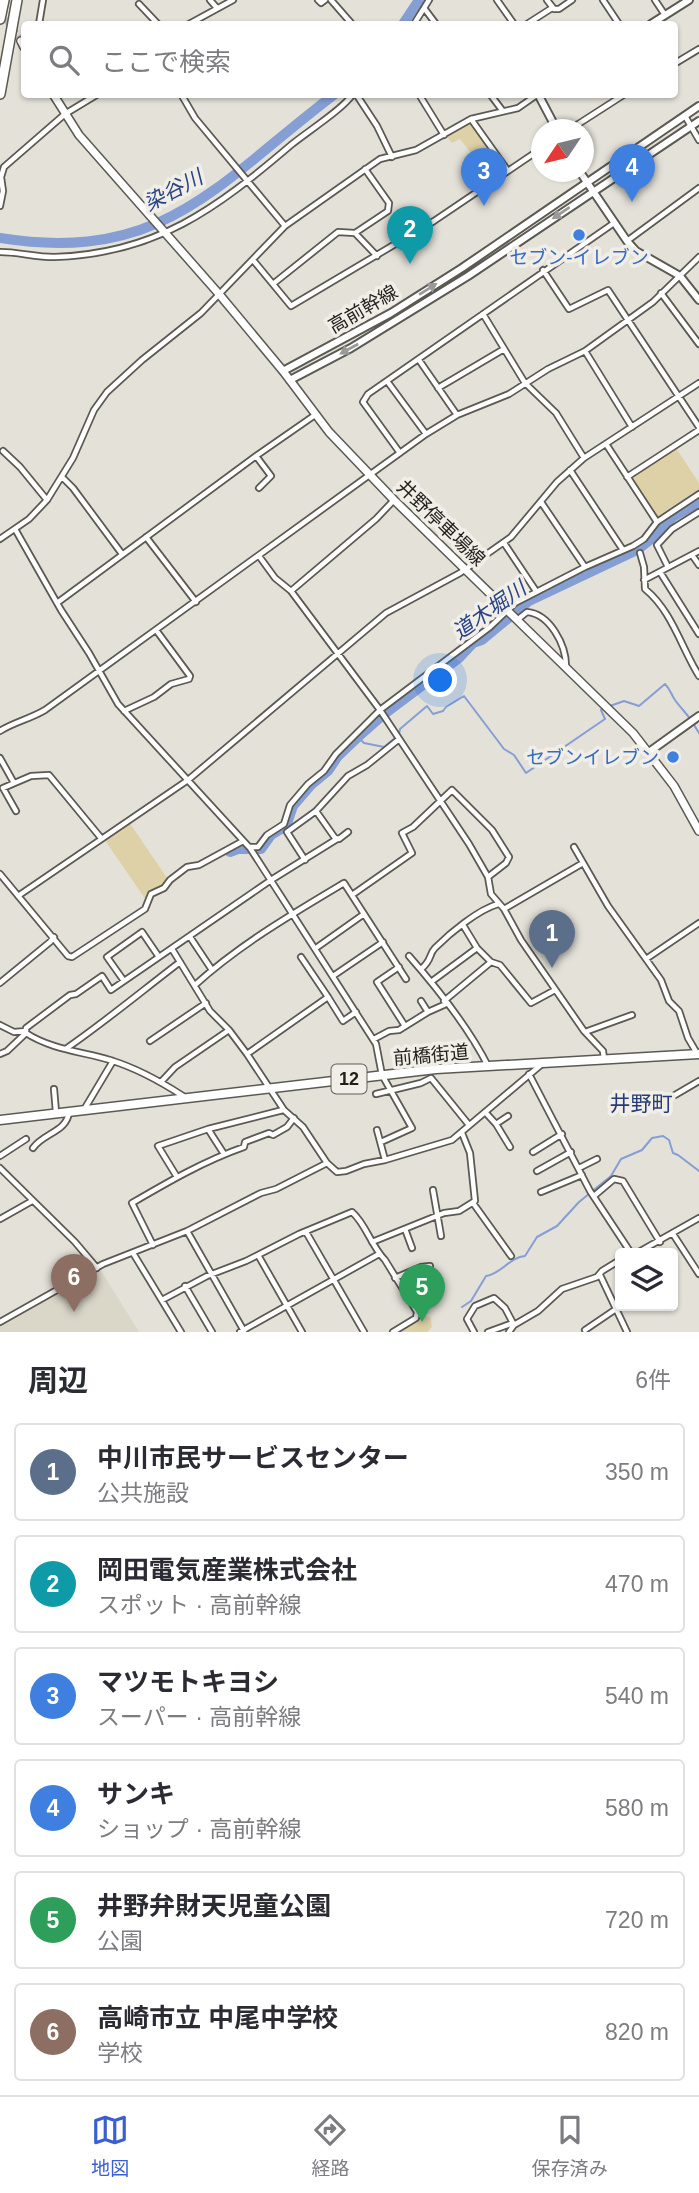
<!DOCTYPE html>
<html lang="ja">
<meta charset="utf-8">
<style>
:root{--surface:#fff;--page:#f2f2f3;--text:#2b2b33;--muted:#7c7c81;--line:#e1e1e2;--accent:#395fd0}
body{margin:0;font-family:Helvetica,"Noto Sans JP",sans-serif;background:var(--page);color:var(--text)}
.controls{position:absolute;right:21px;bottom:21px;display:grid;overflow:hidden;border-radius:7px;box-shadow:0 2px 5px #0004}
.controls button{width:63px;height:63px;display:grid;place-items:center;padding:0;border:0;border-bottom:2px solid var(--line);background:var(--surface);color:var(--text);font:35px sans-serif}
.compass{position:absolute;left:531px;top:119px;width:63px;height:63px;border-radius:50%;background:var(--surface);box-shadow:0 2px 5px #0004;rotate:235deg}
.you{position:absolute;left:441px;top:681px;width:24px;height:24px;margin:-18px;border:5px solid #fff;border-radius:50%;background:#1a73e8;box-shadow:0 0 0 10px #1a73e833}
.badge{display:grid;place-items:center;width:46px;height:46px;border-radius:50%;background:var(--accent);color:#fff;font-size:23px;font-weight:700}
.pin{position:absolute;translate:-50% -58px;filter:drop-shadow(0 2px 4px #0008)}
.pin::after{content:'';position:absolute;top:37px;width:24px;height:21px;background:inherit;clip-path:polygon(0 0,100% 0,50% 100%)}
.list{margin:0;padding:0;list-style:none}
h2{display:flex;justify-content:space-between;align-items:center;height:91px;margin:0;padding:0 28px;font-size:30px}
h2 small{font-size:23px;font-weight:400;color:var(--muted)}
.list li{display:grid;grid-template-columns:46px 1fr auto;gap:21px;align-items:center;box-sizing:border-box;height:98px;margin:0 14px 14px;padding:0 14px;border:2px solid var(--line);border-radius:7px}
.list b{display:block;font-size:26px;white-space:nowrap}
.list p{margin:0;font-size:23px;white-space:nowrap;color:var(--muted)}
.list em{font-size:23px;font-style:normal;color:var(--muted)}
.icon{flex:none;width:38px;height:38px;fill:none;stroke:currentColor;stroke-width:2;stroke-linecap:round;stroke-linejoin:round}
.map{position:relative;flex:none;width:699px;height:1332px;overflow:hidden}
.search{position:absolute;background:var(--surface);box-shadow:0 2px 5px #0004;left:21px;right:21px;top:21px;height:77px;display:flex;align-items:center;gap:18px;box-sizing:border-box;padding:0 24px;border-radius:7px;color:var(--muted);font-size:26px}
.sheet{height:763px;background:var(--surface)}
nav{display:flex;justify-content:space-around;align-items:center;box-sizing:border-box;height:98px;border-top:2px solid var(--line);background:var(--surface);font-size:19px;color:var(--muted)}
nav a{display:grid;justify-items:center;gap:4px}
nav .on{color:var(--accent)}
.map>svg:first-child{display:block}
</style>
<div class="map">
<svg width="699" height="1332" viewBox="0 0 699 1332">
<rect width="100%" height="100%" fill="#e4e1d9"/>
<path fill="#dad6c8" d="M100,1269L139,1332H0V1324Z"/>
<path fill="#ded1a7" d="M470,122L503,168V171L482,185L463,158L470,152L460,139L452,143L446,136Z
M676,448L699,483V490L659,518L656,517L631,480L632,477Z
M129,822L167,878L162,886L148,892L146,900L104,839Z
M424,1314L428,1318L430,1316L432,1327L427,1332H397Z"/>
<g fill="none" stroke-linecap="round" stroke-linejoin="round">
<path stroke="#859ed3" stroke-width="2" d="M610,706L624,701L639,706L665,684C670,689 671,694 675,700C680,707 686,713 691,720
M694,725L699,733
M399,734L400,729L427,706L433,714L443,711L446,707L464,696L504,749L514,755L526,773L605,719L601,710L605,708
M358,737L364,743L384,747L395,738
M462,1307L471,1301L486,1276C501,1274 510,1257 525,1256L537,1237L557,1226L579,1202L611,1176L621,1159L642,1150L652,1138L663,1136L669,1140L673,1153L678,1155L699,1171"/>
<path stroke="#859ed3" stroke-width="10" d="M403,24L419,0
M0,238C164,264 217,183 335,94
M230,852L238,849H261L271,835L286,826L293,806L311,785L328,771L338,756L358,737L383,715L459,658L473,643L482,640L529,601L637,550L651,539L673,517L699,502"/>
<path stroke="#bdbab3" stroke-width="7" stroke-dasharray="7 3.5" stroke-linecap="butt" d="M0,10L21,41"/>
<g stroke="#5b5952" stroke-width="8">
<path id="minor" d="M210,0L217,8
M318,0L321,3L325,0
M331,0L352,24
M497,0L514,24
M547,0L554,9H559L572,0
M603,0L619,24
M655,0L665,15
M139,4L158,24
M424,8L436,24
M39,24L43,0
M189,24L233,0
M414,24L429,0
M527,24L552,8
M674,64L699,49
M181,94L195,118L285,226
M356,94L377,126L392,157
M422,94L420,96L444,135
M490,94L502,110
M685,116L699,140
M471,119L508,171
M569,130L625,94
M0,206L3,191L1,177L4,167L65,114L98,94
M355,233L377,256
M627,241L699,188
M0,252C18,252 35,257 54,257C156,254 216,209 291,145C308,131 342,110 353,94
M253,260L291,306L434,221L542,148
M543,270L569,309L608,290L699,427
M273,284L338,232L355,233L388,211L389,203L365,169
M661,293L699,344
M483,314L525,383L556,413L584,458
M585,351L632,427
M419,360L457,415
M387,381L426,434
M438,388L504,349
M606,444L657,522
M3,451L20,467L47,500
M400,453L363,402L368,394L614,223
M256,456L271,476L259,488
M570,470L623,550
M62,477L73,488L122,554
M627,477L699,430
M541,502L585,567
M15,529L61,610L89,653L118,704L249,847H258L267,835L284,824L290,805L308,784L324,771L336,754L380,710L490,627L515,603L585,567L633,546L644,539L657,522L699,494
M146,537L196,602
M0,539L29,519L47,500L73,458L94,410L107,392L142,360L201,313L285,226L380,159L416,150L471,119L518,108L538,94
M504,543L536,591
M640,553L644,567L645,589C672,611 681,647 699,676
M692,555L699,565
M259,556L275,578L291,591L380,710L469,844L488,877L491,894L504,909L521,940L584,1031L603,1051L604,1059
M668,567L657,545L672,529L699,512
M660,572L699,634
M644,580L699,551
M291,591L376,519L394,500
M57,603L256,456L315,415
M517,620L527,612C550,614 566,645 566,666
M124,711L154,697L171,684L189,679L190,676L156,630
M0,731C14,722 30,719 45,710L426,434L457,415L509,394L548,369L585,351L653,302L699,257
M0,758L14,783
M16,811L3,788L31,776L49,775L101,838
M316,811L335,838L339,839L348,832
M574,847L608,906L661,980L669,1001L679,1011L688,1038L698,1055
M250,848L376,1044L382,1075L412,1128L381,1142
M305,860L287,832L316,811L348,776L367,765L398,740
M0,874L68,956L72,957L145,909L151,894L164,888L170,880L187,867L199,865L243,841
M352,895L412,853L402,833L413,827L452,790L492,830L509,857L506,863L488,877
M18,896L188,780L386,613L460,573L511,537L557,482L584,458L699,383
M504,909L583,863
M463,925L477,948L491,962L500,965L531,1003L555,990
M190,937L212,970
M316,948L364,914
M172,949L210,1011L229,1030L247,1054L284,1110L303,1127L327,1163L337,1172L346,1171L364,1164L385,1160L452,1140L542,1064
M409,956C437,988 469,1028 488,1066
M646,959L699,923
M399,967L377,982L405,1026
M421,969C433,959 428,955 435,948C451,932 478,910 498,904
M333,976L383,942
M124,981L107,957L142,932L159,957
M431,982L477,948
M0,983L50,942L54,937
M195,985C239,945 292,914 344,883L406,979
M328,997L343,1021L356,1012
M444,1001L491,962
M428,1012L446,1004
M0,1025L14,1032L26,1031
M585,1032L632,1015
M26,1033C50,1049 83,1052 110,1060C136,1068 160,1081 183,1096
M374,1039L389,1031L399,1030L428,1012L421,1001
M150,1041L206,1003
M67,1048C106,1021 142,991 180,962
M0,1054L7,1051L26,1033V1028L70,995L76,994L102,976L111,990L271,880L337,839
M247,1054L328,997L301,957
M529,1074L590,1191L631,1253
M161,1082L175,1067L229,1030
M54,1089L56,1112
M376,1094L421,1083L431,1078L469,1125
M675,1095L699,1081
M85,1108L113,1061
M485,1112L496,1124L510,1147
M496,1124L508,1116
M208,1129L224,1154
M377,1130L385,1160
M33,1148C43,1133 67,1132 69,1112
M533,1152L562,1134
M0,1156L26,1139
M0,1168L75,1242L97,1268
M579,1168L597,1159
M537,1171L571,1152
M177,1177L158,1146L208,1129L283,1110
M433,1190L441,1236
M541,1192L582,1175
M594,1196L614,1179L623,1181L660,1242
M473,1203L511,1256
M0,1219L32,1201
M405,1229L412,1248
M187,1231L244,1331
M306,1232L364,1332
M673,1234L699,1274
M372,1242L444,1213L459,1211L475,1201L470,1153L462,1133
M153,1245L132,1203C168,1182 204,1161 244,1147L245,1142L269,1133L273,1135L287,1127L294,1118
M133,1253L181,1332
M637,1253L699,1218
M258,1255L302,1332
M600,1275L627,1332
M395,1278L421,1267L430,1266
M185,1286L212,1332
M162,1300L207,1276L246,1261L299,1234L352,1212C366,1224 371,1246 385,1260L417,1312L416,1318L393,1332
M414,1305L434,1294
M0,1322L103,1264L187,1231L261,1193L276,1189L327,1163
M585,1330L616,1309
M240,1332L379,1254
M474,1332L467,1319L475,1306L494,1298L505,1308L514,1325
M488,1332L513,1323
M509,1332L514,1325L538,1311L562,1289L597,1277L602,1271L620,1260"/>
</g>
<g stroke="#5b5952" stroke-width="10">
<path id="tertiary" d="M651,24L689,0
M538,94L557,130
M580,172L627,241L636,251L680,276L699,300
M283,371L391,313L462,268L699,106
M290,380L351,348L468,276L699,121
M649,752L699,716"/>
</g>
<g stroke="#5b5952" stroke-width="10">
<path id="secondary" d="M21,41L24,47
M53,94L79,135L219,294L283,371L329,432L394,500L633,733L674,786L699,831"/>
</g>
<g stroke="#5b5952" stroke-width="11">
<path id="primary" d="M0,1120L436,1069L699,1054"/>
</g>
<g stroke="#5b5952" stroke-width="12">
<path id="motorway" d="M0,19L4,0
M0,94L17,0"/>
</g>
<use href="#minor" stroke="#fff" stroke-width="4.5"/>
<use href="#tertiary" stroke="#fff" stroke-width="6"/>
<use href="#secondary" stroke="#fff" stroke-width="7"/>
<use href="#primary" stroke="#fff" stroke-width="8"/>
<use href="#motorway" stroke="#fff" stroke-width="9"/>
</g>
<defs><path id="oneway-solid" d="M-6-.8H1V-3.2L6.5 0L1 3.2V.8H-6Z" transform="scale(1.75)"/></defs>
<g fill="#9b9a99">
<use href="#oneway-solid" transform="translate(561 213) rotate(146)"/>
<use href="#oneway-solid" transform="translate(428 289) rotate(-32)"/>
<use href="#oneway-solid" transform="translate(349 349) rotate(151)"/>
</g>
<g fill="#3f7fe0" stroke="#f1eee7" stroke-width="2.5">
<circle cx="579" cy="235" r="7"/>
<circle cx="673" cy="757" r="7"/>
</g>
<g text-anchor="middle" dominant-baseline="central" stroke-width="7" stroke-linejoin="round" paint-order="stroke">
<rect fill="#f1eee7" stroke="#5f5d59" stroke-width="2" x="331.5" y="1064.5" width="35" height="29" rx="5"/>
<g font-size="18" font-weight="bold" fill="#201f1c">
<text x="349" y="1079">12</text>
</g>
<g font-size="19" fill="#366cbe" stroke="#f1eee7">
<text x="579" y="257">セブン-イレブン</text>
<text x="659" y="757" text-anchor="end">セブンイレブン</text>
</g>
<g font-size="19" fill="#201f1c" stroke="#f1eee7">
<text transform="translate(363 309) rotate(-30)">高前幹線</text>
<text transform="translate(441 523) rotate(44)">井野停車場線</text>
<text transform="translate(431 1055) rotate(-5)">前橋街道</text>
</g>
<g font-size="21" font-style="italic" fill="#284484" stroke="#f1eee7">
<text transform="translate(173 190) rotate(-28)">染谷川</text>
<text transform="translate(489 610) rotate(-35)">道木堀川</text>
</g>
<g font-size="21" fill="#273c74" stroke="#f1eee7">
<text x="641" y="1103">井野町</text>
</g>
</g>
</svg>
<div class="controls">
<button><svg class="icon" aria-label="layers" viewBox="0 0 24 24"><path d="M12 4l9 5-9 5-9-5zM3 14l9 5 9-5"/></svg></button>
</div>
<svg class="compass" viewBox="-18 -18 36 36"><path d="M0-13l5 13h-10z" fill="#e53935"/><path d="M0 13l5-13h-10z" fill="#7c7c81"/></svg>
<div class="you"></div>
<div class="pin badge" style="left:552px;top:968px;background:#5c6f8a">1</div>
<div class="pin badge" style="left:410px;top:264px;background:#0f9aa8">2</div>
<div class="pin badge" style="left:484px;top:206px;background:#3f7fe0">3</div>
<div class="pin badge" style="left:632px;top:202px;background:#3f7fe0">4</div>
<div class="pin badge" style="left:422px;top:1322px;background:#2e9e5b">5</div>
<div class="pin badge" style="left:74px;top:1312px;background:#8d6e63">6</div>
<div class="search"><svg class="icon" aria-label="search" viewBox="0 0 24 24"><circle cx="10" cy="10" r="6"/><path d="M15 15l6 6"/></svg>ここで検索</div>
</div>
<section class="sheet">
<h2>周辺<small>6件</small></h2>
<ul class="list">
<li><span class="badge" style="background:#5c6f8a">1</span><div><b>中川市民サービスセンター</b><p>公共施設</p></div><em>350 m</em></li>
<li><span class="badge" style="background:#0f9aa8">2</span><div><b>岡田電気産業株式会社</b><p>スポット · 高前幹線</p></div><em>470 m</em></li>
<li><span class="badge" style="background:#3f7fe0">3</span><div><b>マツモトキヨシ</b><p>スーパー · 高前幹線</p></div><em>540 m</em></li>
<li><span class="badge" style="background:#3f7fe0">4</span><div><b>サンキ</b><p>ショップ · 高前幹線</p></div><em>580 m</em></li>
<li><span class="badge" style="background:#2e9e5b">5</span><div><b>井野弁財天児童公園</b><p>公園</p></div><em>720 m</em></li>
<li><span class="badge" style="background:#8d6e63">6</span><div><b>高崎市立 中尾中学校</b><p>学校</p></div><em>820 m</em></li>
</ul>
</section>
<nav>
<a class="on"><svg class="icon" aria-label="map" viewBox="0 0 24 24"><path d="M3 6l6-2 6 2 6-2v14l-6 2-6-2-6 2zM9 4v14M15 6v14"/></svg>地図</a>
<a><svg class="icon" aria-label="directions" viewBox="0 0 24 24"><path d="M12 3l9 9-9 9-9-9zM9 14v-3h6M13 9l2 2-2 2"/></svg>経路</a>
<a><svg class="icon" aria-label="saved" viewBox="0 0 24 24"><path d="M7 4h10v16l-5-4-5 4z"/></svg>保存済み</a>
</nav>
